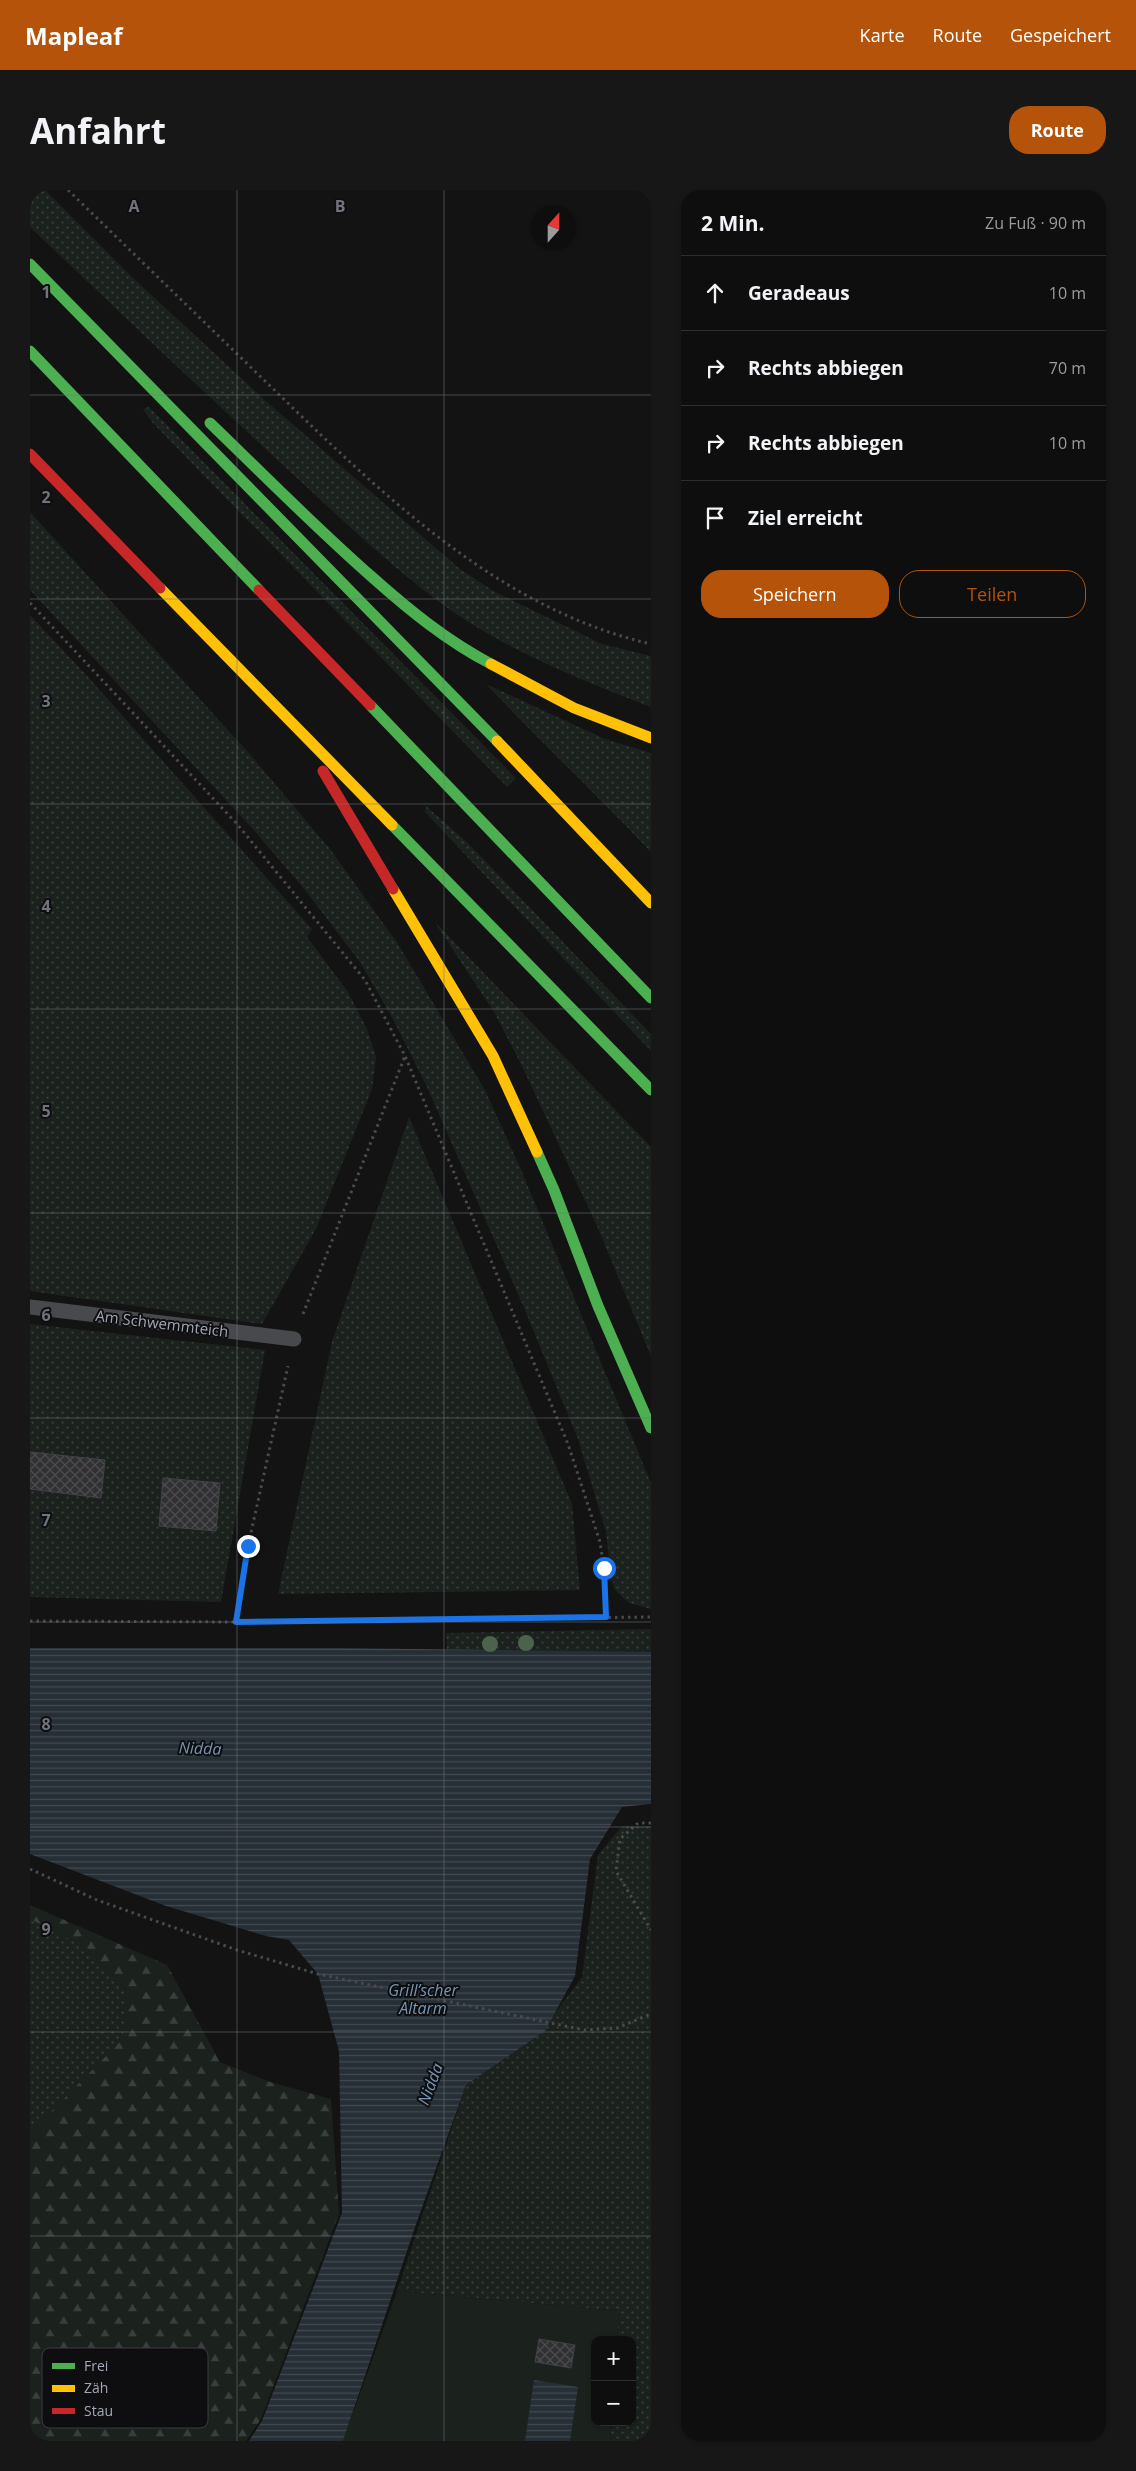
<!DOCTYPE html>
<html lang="de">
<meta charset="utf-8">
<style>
:root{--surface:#0e0e0e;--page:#171717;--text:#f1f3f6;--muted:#9b9c9e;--line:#2e2e2e;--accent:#b45309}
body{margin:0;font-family:"Open Sans",sans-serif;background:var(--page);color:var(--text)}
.controls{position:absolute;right:15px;bottom:15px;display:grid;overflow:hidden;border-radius:10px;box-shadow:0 1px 4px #0004}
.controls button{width:45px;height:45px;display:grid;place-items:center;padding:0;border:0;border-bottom:1px solid var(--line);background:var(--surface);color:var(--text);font:25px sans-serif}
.compass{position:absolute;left:501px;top:15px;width:45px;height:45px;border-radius:50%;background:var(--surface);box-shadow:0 1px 4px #0004;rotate:21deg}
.stop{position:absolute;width:15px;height:15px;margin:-11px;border:4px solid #1a73e8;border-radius:50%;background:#fff}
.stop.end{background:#1a73e8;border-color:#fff;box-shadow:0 1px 5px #0008}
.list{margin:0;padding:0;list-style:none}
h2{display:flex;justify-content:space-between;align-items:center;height:65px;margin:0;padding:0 20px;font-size:21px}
h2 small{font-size:16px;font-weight:400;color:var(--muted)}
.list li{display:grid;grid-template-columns:32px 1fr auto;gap:15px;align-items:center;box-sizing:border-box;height:75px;padding:0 20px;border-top:1px solid var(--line)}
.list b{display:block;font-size:19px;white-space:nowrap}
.list em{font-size:16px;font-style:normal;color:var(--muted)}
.actions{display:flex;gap:10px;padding:15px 20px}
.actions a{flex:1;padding:11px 0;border:1px solid var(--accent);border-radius:20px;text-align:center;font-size:18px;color:var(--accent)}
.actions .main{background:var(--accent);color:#fff}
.icon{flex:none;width:28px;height:28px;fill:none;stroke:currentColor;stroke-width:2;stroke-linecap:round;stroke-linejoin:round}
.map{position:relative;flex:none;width:621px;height:2251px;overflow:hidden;border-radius:20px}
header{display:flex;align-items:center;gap:30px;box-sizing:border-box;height:70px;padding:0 25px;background:var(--accent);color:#fff}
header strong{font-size:24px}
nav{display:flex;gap:28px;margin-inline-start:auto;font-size:18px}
.intro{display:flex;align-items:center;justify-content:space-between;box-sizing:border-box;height:120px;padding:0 30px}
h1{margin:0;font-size:35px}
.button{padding:12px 22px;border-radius:20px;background:var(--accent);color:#fff;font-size:18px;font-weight:700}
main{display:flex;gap:30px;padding:0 30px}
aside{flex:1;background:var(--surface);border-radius:20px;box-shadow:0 1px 4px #0004}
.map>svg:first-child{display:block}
</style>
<header>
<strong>Mapleaf</strong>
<nav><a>Karte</a><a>Route</a><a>Gespeichert</a></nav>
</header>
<div class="intro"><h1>Anfahrt</h1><a class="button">Route</a></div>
<main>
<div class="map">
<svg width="621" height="2251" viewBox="0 0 621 2251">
<defs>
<pattern id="grass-dots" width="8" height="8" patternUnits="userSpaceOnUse" patternTransform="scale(1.25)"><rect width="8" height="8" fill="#1b221d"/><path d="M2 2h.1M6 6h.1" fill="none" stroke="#393f3c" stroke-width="1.8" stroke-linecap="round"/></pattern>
<pattern id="forest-firs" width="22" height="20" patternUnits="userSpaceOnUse" patternTransform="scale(1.25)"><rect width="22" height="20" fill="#1b221d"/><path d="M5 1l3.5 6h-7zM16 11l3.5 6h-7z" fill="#393f3c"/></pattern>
<pattern id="water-rules" width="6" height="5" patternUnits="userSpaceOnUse" patternTransform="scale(1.25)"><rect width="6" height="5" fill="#262e36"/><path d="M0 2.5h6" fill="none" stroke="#424951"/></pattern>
<pattern id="building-cross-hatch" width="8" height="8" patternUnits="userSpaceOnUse" patternTransform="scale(1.25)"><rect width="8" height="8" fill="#313133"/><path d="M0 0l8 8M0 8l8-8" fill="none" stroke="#4c4c4e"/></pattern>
</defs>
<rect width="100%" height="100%" fill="#131313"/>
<path fill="url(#grass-dots)" d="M0,0H15L104,89L237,212L430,379L465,402L572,454L621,466V517C550,490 469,457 408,411C353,370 303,321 252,274C167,196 84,117 0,37Z
M119,217L486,588L477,597L122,232L113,219Z
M0,322L217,561L300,659L368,754L455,900L492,982L621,1293V1419L599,1413L585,1400L581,1387L576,1342L548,1249L492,1113L397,897L363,829L330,772L275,700L223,639L0,400Z
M0,425L59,488L282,739L277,747L318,802L337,839L346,867L342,899L286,1039L232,1134L0,1101Z
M456,494L575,549L621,563V662C567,605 510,551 456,494Z
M396,616L440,655L621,844V861L395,622Z
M404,731L621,957V1166L567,1036L491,874L464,822Z
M379,927L542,1314L550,1400L248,1404L302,1152Z
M0,1134L235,1160L191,1412L0,1407Z
M621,1439V1462L417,1461L416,1443Z
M592,1636H621V2251H580L581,2232H602V2150H587L589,2121L367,2101L436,1895L515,1841L517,1834L552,1787L568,1665Z
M0,1729L54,1756L96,1800L94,1849L0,1943Z"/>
<path fill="url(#forest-firs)" d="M0,1715L137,1775L190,1872L240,1892L301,1909L309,2024L231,2229L216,2251H0V1943L93,1849L96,1800L54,1756L0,1729Z"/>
<path fill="#1b221d" d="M367,2101L589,2121L587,2150H565V2232H581L580,2251H313Z"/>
<path fill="url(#water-rules)" d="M0,1458H313L621,1462V1614L592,1617L560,1669L545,1786L515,1841L436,1895L385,2037L313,2251H219L232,2231L312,2023L309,1861L288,1784L259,1750L236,1746L136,1716L0,1664Z
M504,2190L548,2197L540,2251H495Z"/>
<path fill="url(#building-cross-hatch)" stroke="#424347" d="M0,1262L75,1270L71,1308L0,1299Z
M133,1288L190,1293L186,1341L129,1336Z
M509,2149L545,2155L541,2178L505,2172Z"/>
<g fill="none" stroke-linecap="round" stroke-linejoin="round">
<path stroke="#494a4e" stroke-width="3" stroke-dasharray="2.5 4" stroke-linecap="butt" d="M38,0C104,64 170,128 236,192C347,299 465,418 621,454
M0,413L207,634L335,790L375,866L538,1254L570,1352L574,1378L576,1427
M273,1124L375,866
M0,1431L206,1432L621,1427
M206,1432L218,1356L258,1176
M621,1633H608L590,1649L586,1681L621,1740
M0,1679L67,1710L207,1760L288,1784L554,1840L587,1838L621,1824"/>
<path stroke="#47494c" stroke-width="15" d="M0,1117L264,1149"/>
<path stroke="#4caf50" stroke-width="11" d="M0,74L467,551
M0,161L229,400
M180,233C234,285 286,338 342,387C379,420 417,451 461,474
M340,515L621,808
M362,635L621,900
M507,962L524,1000L568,1116L621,1238"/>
<path stroke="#ffc107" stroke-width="11" d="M130,398L362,635
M461,474L544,518L621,548
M467,551L621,713
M363,699L463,866L507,962"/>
<path stroke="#c62828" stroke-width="11" d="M0,264L130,398
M229,400L340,515
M293,581L363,699"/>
</g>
<g fill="#4b624d">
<circle cx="496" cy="1453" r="8"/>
<circle cx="460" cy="1454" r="8"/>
</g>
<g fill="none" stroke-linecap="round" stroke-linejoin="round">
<path stroke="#1a73e8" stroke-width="6" d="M218,1356L206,1432L576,1427L574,1378"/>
</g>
<path fill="none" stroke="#71747d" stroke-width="1" stroke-opacity="0.55" d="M207,0V2251M414,0V2251M0,205H621M0,409H621M0,614H621M0,819H621M0,1023H621M0,1228H621M0,1432H621M0,1637H621M0,1842H621M0,2046H621"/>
<g text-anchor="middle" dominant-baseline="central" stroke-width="4" stroke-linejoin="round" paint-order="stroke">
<g font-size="15" fill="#a3a8b6" stroke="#0e0d0f">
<text transform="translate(132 1133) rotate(7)">Am Schwemmteich</text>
</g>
<g font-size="16" font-style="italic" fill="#7795b4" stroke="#0e0d0f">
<text transform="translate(170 1558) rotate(2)">Nidda</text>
<text x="393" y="1800">Grill’scher<tspan x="393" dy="18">Altarm</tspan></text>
<text transform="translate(400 1894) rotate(-69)">Nidda</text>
</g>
</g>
<rect x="12" y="2158" width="166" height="80" rx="8" fill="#0e0d0f" stroke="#3b3c41" stroke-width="1"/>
<rect x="22" y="2173" width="23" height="6" fill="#4caf50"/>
<rect x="22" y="2195" width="23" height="7" fill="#ffc107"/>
<rect x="22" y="2218" width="23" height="6" fill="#c62828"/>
<g font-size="14" fill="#a3a8b6">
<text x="54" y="2181">Frei</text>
<text x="54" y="2203">Zäh</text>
<text x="54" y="2226">Stau</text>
</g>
<g font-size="16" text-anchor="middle" font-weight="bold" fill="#71747d" stroke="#0e0d0f" stroke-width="4" stroke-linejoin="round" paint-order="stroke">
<text x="104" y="22">A</text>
<text x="310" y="22">B</text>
<text x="16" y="108">1</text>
<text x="16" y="313">2</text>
<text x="16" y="517">3</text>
<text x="16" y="722">4</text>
<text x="16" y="927">5</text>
<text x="16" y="1131">6</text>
<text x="16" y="1336">7</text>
<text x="16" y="1540">8</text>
<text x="16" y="1745">9</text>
</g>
</svg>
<div class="controls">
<button>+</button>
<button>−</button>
</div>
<svg class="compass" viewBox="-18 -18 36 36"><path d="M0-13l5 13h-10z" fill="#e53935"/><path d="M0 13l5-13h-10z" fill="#9b9c9e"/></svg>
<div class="stop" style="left:574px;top:1378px"></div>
<div class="stop end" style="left:218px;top:1356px"></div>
</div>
<aside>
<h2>2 Min.<small>Zu Fuß · 90 m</small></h2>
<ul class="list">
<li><svg class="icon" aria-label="ahead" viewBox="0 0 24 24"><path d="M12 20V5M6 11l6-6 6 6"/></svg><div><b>Geradeaus</b></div><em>10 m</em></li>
<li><svg class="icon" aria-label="right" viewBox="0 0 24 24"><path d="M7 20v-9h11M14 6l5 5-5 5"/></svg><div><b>Rechts abbiegen</b></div><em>70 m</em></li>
<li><svg class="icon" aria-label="right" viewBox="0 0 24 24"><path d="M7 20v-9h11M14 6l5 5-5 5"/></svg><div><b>Rechts abbiegen</b></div><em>10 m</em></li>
<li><svg class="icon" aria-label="arrive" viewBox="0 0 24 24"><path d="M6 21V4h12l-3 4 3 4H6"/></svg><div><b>Ziel erreicht</b></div></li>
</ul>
<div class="actions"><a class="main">Speichern</a><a>Teilen</a></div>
</aside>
</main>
